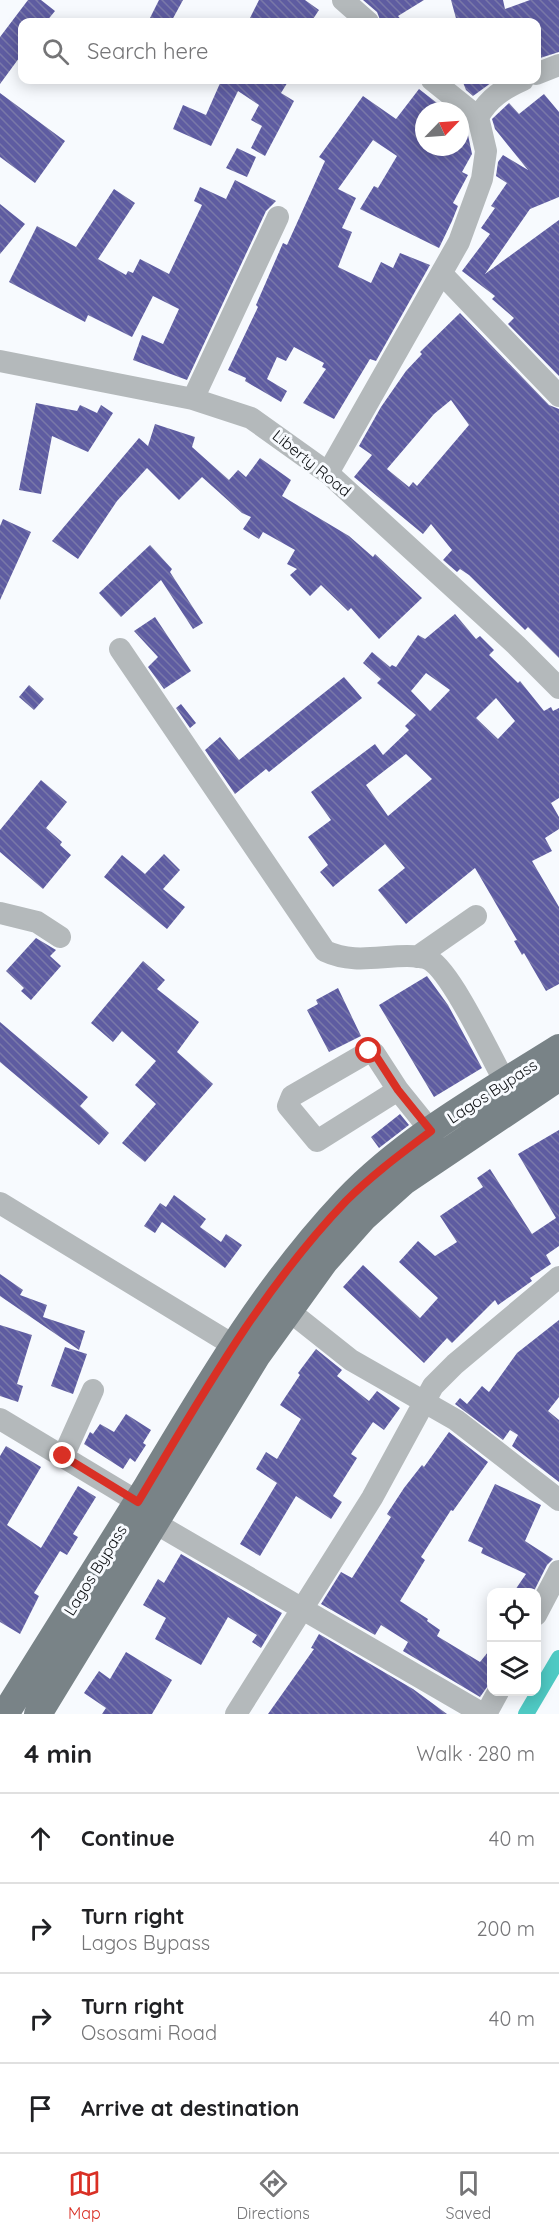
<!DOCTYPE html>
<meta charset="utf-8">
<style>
:root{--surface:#fff;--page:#f6f6f6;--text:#202124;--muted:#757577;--line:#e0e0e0;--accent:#d93025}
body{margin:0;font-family:Quicksand,sans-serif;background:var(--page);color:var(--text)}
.controls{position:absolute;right:18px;bottom:18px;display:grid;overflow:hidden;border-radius:12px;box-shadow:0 3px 15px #0003}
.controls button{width:54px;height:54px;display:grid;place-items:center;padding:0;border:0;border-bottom:2px solid var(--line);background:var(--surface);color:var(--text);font:30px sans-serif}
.compass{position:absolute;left:415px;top:102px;width:54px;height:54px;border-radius:50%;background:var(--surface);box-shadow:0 3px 15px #0003;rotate:65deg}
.stop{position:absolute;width:18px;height:18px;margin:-14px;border:4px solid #d93025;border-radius:50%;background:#fff}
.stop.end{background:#d93025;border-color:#fff;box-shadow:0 2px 6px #0008}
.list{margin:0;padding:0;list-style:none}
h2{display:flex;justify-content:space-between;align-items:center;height:78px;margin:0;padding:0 24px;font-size:26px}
h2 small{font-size:20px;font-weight:400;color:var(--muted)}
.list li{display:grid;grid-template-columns:39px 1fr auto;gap:18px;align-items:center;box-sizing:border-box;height:90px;padding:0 24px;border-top:2px solid var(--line)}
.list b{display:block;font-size:22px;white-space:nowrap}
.list p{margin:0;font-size:20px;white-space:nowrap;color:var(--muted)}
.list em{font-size:20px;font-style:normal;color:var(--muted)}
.icon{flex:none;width:33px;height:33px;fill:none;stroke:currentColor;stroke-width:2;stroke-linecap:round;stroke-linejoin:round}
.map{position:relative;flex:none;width:559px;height:1714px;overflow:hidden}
.search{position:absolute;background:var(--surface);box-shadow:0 3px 15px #0003;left:18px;right:18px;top:18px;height:66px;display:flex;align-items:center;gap:15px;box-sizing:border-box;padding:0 21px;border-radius:12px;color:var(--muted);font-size:22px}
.sheet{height:438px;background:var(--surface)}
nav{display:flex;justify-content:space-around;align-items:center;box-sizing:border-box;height:84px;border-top:2px solid var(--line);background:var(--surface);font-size:16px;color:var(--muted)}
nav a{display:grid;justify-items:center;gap:3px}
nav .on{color:var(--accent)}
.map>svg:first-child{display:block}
</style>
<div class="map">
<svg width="559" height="1714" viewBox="0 0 559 1714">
<defs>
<pattern id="building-back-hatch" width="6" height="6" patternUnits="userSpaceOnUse" patternTransform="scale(1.5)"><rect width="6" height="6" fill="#5e5ca1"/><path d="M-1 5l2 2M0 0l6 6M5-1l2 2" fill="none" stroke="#7978a8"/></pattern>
</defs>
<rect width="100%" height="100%" fill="#f7fafe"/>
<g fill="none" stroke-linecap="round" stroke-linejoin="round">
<path stroke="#4fcac4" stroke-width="16" d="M526,1714L559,1658"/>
</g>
<path fill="url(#building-back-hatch)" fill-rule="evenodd" d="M28,0H41L55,11L46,22H22V54L0,84V37Z
M159,0H183L171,22H148Z
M259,0H305L319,10L311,22H248Z
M363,0H424L398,16L403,22H381L377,12Z
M451,0H503L505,9L530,0H559V52L537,59V22H457Z
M218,80H289L281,93L294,101L265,156L251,148L262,126L251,120L259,105L238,91L211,146L173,129L183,105L206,115L221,81Z
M462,80H495L473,96L466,90Z
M419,89L437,103L431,111H424V147H460V130L468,135L472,154L462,172L468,175L453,203L458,206L452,221L439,248L360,209L374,186L378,188L397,156L373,140L338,189L356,198L342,228L352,232L338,267L371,283L381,262L393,268L400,253L430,265L376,361L370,359L334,419L303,403L326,369L322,367L324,363L294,347L286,361L277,357L267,379L287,391L281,402L245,381L246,378L228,370L258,307L256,305L283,243L287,245L325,161L319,157L363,96L396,119Z
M0,93L65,141L35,183L0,157Z
M544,94L559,112V197L530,209L485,274L559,220V376L508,324L514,318L492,299L495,296L462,271L490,234L481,228L495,208L491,206L507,183L496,176L498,162L503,155L528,170L495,129L492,119L509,103L519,114Z
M237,148L256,157L247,177L226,168Z
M235,180L276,201L266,211L187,380L133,360L142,335L163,344L179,309L153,296L132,337L88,315L85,322L9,282L37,226L76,247L114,189L135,203L98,259L126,275L128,271L133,273L140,259L169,274L202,205L194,201L200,187L226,199Z
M0,204L25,224L0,254Z
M460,313L549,405L559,409V658L528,627L525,630L469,575L460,569L457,572L443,560L452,550L431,524L423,534L354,477L372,455L359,446L381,407L406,371L422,354L420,352ZM451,400L469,425L417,486L413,482L409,487L387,469L434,414Z
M36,403L77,411L80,405L97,413L101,405L113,413L88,452L52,436L41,494L19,490Z
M155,424L195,437L192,447L229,480L238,470L246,477L260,458L291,480L282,496L349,536L373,557L375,554L422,598L379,639L351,608L348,611L321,585L310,596L290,575L297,569L287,564L295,550L263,532L259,539L243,529L251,517L242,513L202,477L179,500L147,468L117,501L78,559L52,541L139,438L148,446Z
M3,519L31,532L0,600V526Z
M150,545L172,569L170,572L203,623L193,629L161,580L121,617L99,593Z
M455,614L476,639L480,636L494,650L489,655L518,683L520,681L544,711L551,707L553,711L559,708V798L551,803L559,817V829L545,838L552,851L532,861L559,907V984L546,991L524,953L522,955L514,941L517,940L475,868L406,924L378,890L405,868L385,844L333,887L320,872L328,865L308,837L331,820L311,792L375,744L383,755L409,730L405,726L416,715L377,683L381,679L363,663L372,652L390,667L392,665L396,667L418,635L425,639ZM426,673L450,690L430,711L411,691ZM496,698L515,721L498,739L476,718ZM406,754L432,779L388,816L366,785Z
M155,617L191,671L164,689L148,667L158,657L134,631Z
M344,677L362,698L269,772L266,769L235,794L205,750L220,737L239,760Z
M29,685L44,699L34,710L19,697Z
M181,704L196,723L190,728L176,708Z
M41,780L67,802L46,828L62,842L60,845L71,855L43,889L0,852V830Z
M164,854L180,870L163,889L185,907L167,929L104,877L122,855L145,874Z
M36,938L56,950L50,956L61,966L31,1000L21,991L24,988L6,971Z
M143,961L165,980L157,989L199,1022L177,1052L213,1084L145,1162L122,1143L156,1104L135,1085L156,1061L122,1031L113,1042L91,1023Z
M427,976L448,1005L482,1068L434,1097L379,1005Z
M338,988L361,1036L329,1052L307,1010L318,1004L316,1000Z
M0,1022L88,1097L80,1106L109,1133L99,1145L0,1062Z
M400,1114L409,1125L379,1148L371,1137Z
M559,1130V1246L546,1255L551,1264L530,1278L532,1281L498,1305L495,1300L452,1343L447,1338L424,1363L343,1287L363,1265L420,1318L438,1298L399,1262L418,1241L435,1256L457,1242L440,1216L483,1187L477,1178L490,1169L532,1234L556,1218L518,1154Z
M174,1195L206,1219L200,1227L221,1242L226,1234L242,1245L225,1268L162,1222L155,1233L144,1226L160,1203L166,1207Z
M0,1274L23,1290L20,1295L47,1305L43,1317L85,1331L79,1350L0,1296Z
M559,1320V1397L548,1411L559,1420V1482L512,1446L518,1435L510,1430L503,1440L455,1404L460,1398L467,1404L482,1386L489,1392L517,1353Z
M0,1325L32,1335L17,1384L23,1386L18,1402L0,1396Z
M65,1347L87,1354L73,1394L51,1386Z
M316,1349L342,1370L337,1376L369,1401L377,1391L400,1408L384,1430L373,1422L351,1454L357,1458L333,1496L342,1502L331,1519L296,1496L260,1556L240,1544L277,1483L256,1469L266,1452L277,1459L301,1419L280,1405L300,1375L298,1373Z
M126,1414L151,1430L143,1443L146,1445L135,1462L130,1458L123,1469L84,1444L90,1432L93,1434L100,1424L114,1432Z
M449,1432L488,1462L453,1511L451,1510L421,1557L425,1560L400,1601L428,1619L427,1621L440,1630L437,1636L480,1662L492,1647V1680L480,1697L403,1651L408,1642L381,1625L375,1635L321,1604L341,1572L352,1578L391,1517L387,1514L404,1488L422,1465L424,1467Z
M6,1446L41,1467L7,1525L41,1548L78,1486L96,1497L73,1534L78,1537L67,1555L60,1551L34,1593L39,1596L20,1634L0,1622V1456Z
M495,1484L541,1505L525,1541L553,1559L547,1565L533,1593H513L526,1574L481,1553L483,1548L468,1541Z
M181,1554L282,1613L261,1648L252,1642L257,1635L228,1617L201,1665L155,1639L166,1618L143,1605L158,1579L164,1583Z
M319,1634L413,1689L447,1714H268L314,1649L311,1648Z
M126,1652L172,1680L152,1714H102L106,1708L84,1693L99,1671L110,1679Z"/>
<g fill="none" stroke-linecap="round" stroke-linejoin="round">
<path stroke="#b4b9bb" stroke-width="22" d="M343,0L368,22
M536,74L559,65
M478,117C489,98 503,89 523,80
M442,274L559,396
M0,361L193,399L251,418L328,473L516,645L559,688
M193,399L278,217
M328,473L459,242L482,179L486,151L478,117L432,80
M120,649L325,951C353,964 378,956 407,956C413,956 425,957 430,960C452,973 491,1057 505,1082
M0,913L37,922L60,937
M417,957L476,916
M398,1090L317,1141L288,1106L292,1096L370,1051L374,1053L398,1090L431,1131
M0,1203L233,1345
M288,1310L351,1360L456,1420L559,1500
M0,1419L138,1502
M63,1457L93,1390
M155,1523L483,1714
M536,1615L559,1571
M236,1714L372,1498L433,1386L455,1364L559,1277
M486,1714L498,1692"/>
<path stroke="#798387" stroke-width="28" d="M5,1714C52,1638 100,1563 147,1487C207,1387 265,1287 346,1201C406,1138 486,1094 559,1048
M38,1714L257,1355L324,1262L364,1217L403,1182L559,1077"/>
</g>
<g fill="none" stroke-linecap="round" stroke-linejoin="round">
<path stroke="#d93025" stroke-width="8" d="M63,1456L138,1502C201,1397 261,1290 346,1201C372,1175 402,1153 431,1131L398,1090L374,1053L369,1051"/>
</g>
<g text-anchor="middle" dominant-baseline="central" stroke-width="6" stroke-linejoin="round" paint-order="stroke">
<g font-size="16" fill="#0e1114" stroke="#f7fafe">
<text transform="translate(312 463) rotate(39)">Liberty Road</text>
<text transform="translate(492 1091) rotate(-33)">Lagos Bypass</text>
<text transform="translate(95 1570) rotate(-58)">Lagos Bypass</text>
</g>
</g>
</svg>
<div class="controls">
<button><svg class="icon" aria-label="locate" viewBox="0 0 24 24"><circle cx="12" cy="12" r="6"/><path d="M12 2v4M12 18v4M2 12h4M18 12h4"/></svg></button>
<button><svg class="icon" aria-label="layers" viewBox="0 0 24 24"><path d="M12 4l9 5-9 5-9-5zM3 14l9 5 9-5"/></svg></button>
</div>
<svg class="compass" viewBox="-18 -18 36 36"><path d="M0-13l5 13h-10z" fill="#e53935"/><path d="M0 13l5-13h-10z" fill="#757577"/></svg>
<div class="stop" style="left:369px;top:1051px"></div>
<div class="stop end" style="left:63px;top:1456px"></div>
<div class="search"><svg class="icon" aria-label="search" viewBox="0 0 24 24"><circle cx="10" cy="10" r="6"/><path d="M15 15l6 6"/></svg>Search here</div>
</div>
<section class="sheet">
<h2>4 min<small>Walk · 280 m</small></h2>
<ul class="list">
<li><svg class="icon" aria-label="ahead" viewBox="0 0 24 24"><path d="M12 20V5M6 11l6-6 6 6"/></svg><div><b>Continue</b></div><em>40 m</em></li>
<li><svg class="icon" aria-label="right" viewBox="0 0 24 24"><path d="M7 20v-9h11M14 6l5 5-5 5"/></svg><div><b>Turn right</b><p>Lagos Bypass</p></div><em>200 m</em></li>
<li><svg class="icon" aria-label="right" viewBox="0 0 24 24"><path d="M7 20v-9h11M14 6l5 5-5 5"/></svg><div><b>Turn right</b><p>Ososami Road</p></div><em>40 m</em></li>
<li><svg class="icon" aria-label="arrive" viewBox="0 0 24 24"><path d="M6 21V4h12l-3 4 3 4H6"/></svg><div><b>Arrive at destination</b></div></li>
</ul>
</section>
<nav>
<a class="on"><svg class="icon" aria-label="map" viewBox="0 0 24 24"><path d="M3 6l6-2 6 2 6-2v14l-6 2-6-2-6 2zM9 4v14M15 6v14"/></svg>Map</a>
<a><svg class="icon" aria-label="directions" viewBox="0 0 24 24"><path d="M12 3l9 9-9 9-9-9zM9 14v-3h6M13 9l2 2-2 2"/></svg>Directions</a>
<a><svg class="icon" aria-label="saved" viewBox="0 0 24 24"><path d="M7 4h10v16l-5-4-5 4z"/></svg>Saved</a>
</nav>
